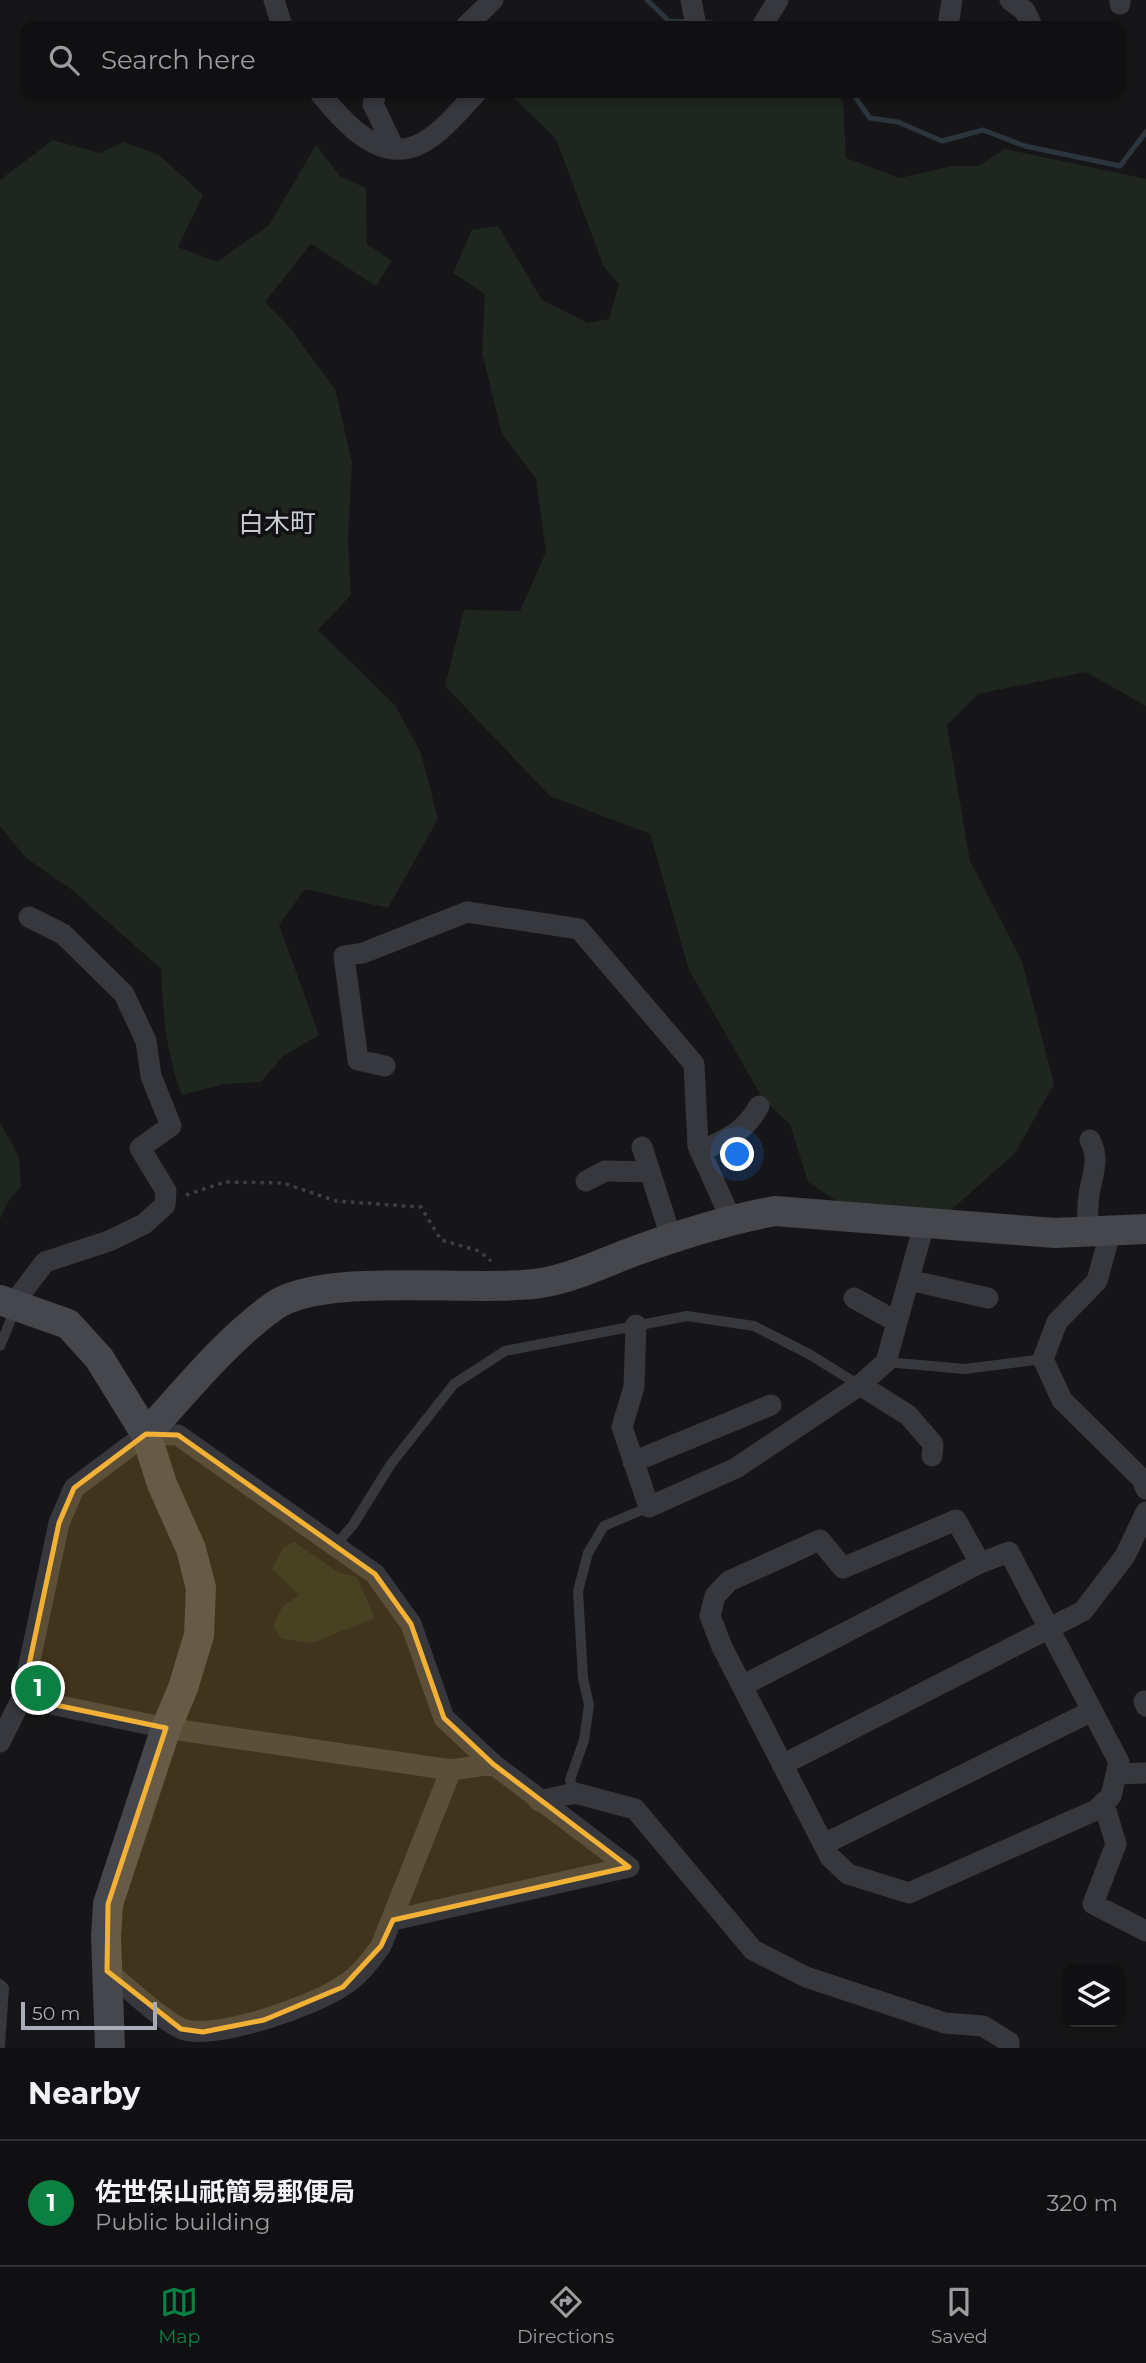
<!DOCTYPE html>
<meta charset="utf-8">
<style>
:root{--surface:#101012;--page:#19191b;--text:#f1f3f6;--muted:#9c9d9f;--line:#303032;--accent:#0b8043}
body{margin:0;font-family:Montserrat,"Noto Sans JP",sans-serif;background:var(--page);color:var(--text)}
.controls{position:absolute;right:21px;bottom:21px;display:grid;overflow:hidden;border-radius:14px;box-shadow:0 4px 10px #0003}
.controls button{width:63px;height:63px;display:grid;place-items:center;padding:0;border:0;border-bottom:2px solid var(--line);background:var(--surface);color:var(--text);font:35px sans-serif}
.scale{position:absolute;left:21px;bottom:18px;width:136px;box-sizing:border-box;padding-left:7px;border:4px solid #a8adb8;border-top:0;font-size:19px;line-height:24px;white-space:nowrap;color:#a8adb8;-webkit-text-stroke:5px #111113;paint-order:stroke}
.you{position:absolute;left:738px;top:1155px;width:24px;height:24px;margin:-18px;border:5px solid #fff;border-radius:50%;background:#1a73e8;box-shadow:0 0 0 10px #1a73e833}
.badge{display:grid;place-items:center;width:46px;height:46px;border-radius:50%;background:var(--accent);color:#fff;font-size:23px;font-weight:700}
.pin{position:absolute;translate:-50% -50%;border:4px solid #fff;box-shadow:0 2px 7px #0006}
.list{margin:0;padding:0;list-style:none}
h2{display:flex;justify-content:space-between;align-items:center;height:91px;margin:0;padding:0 28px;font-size:30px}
h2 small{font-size:23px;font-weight:400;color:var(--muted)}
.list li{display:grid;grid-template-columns:46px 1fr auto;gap:21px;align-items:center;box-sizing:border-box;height:126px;padding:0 28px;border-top:2px solid var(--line)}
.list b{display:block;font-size:26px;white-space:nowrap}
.list p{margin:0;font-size:23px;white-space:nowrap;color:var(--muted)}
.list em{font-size:23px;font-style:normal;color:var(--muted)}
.icon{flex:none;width:38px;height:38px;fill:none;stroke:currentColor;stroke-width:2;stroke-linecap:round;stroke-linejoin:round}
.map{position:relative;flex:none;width:1146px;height:2048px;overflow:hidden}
.search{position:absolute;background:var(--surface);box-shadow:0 4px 10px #0003;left:21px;right:21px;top:21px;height:77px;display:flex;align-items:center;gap:18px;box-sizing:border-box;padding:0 24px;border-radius:14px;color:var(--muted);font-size:26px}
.sheet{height:217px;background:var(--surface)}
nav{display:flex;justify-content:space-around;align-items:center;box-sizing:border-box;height:98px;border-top:2px solid var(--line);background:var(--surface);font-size:19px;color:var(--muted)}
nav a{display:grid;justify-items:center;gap:4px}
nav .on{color:var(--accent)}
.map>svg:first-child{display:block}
</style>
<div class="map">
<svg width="1146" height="2048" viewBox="0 0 1146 2048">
<rect width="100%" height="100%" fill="#161618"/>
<path fill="#1e261f" d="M509,93H832L843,100L846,158L900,178L952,166H979L1005,149L1146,179V706L1086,672L978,694L947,725L970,861L1022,961L1054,1084L1015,1153L948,1213L844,1206L808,1182L790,1124L763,1099L689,970L650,834L550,796L445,686L464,610L520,611L546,552L536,479L502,434L482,352L485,294L453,273L472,230L498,226L542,300L588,323L609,319L619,284L604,267L556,139Z
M53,140L100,153L124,142L159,155L203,195L178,247L217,262L269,225L316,145L340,176L366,188L367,244L392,261L376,286L311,244L265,302L290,328L335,389L352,462L348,539L351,595L318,630L395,705L421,753L438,819L388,908L305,889L279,925L319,1035L283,1056L261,1082L224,1084L182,1095C166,1055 163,1012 161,969L71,889L26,858L0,826V180Z
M0,1122L19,1157L21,1187L9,1200L0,1219Z
M294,1542L338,1572L357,1577L375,1618L312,1643L282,1639L273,1627L282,1607L299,1595L272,1569L283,1548Z"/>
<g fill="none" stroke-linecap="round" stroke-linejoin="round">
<path stroke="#2c353c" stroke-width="5" d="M647,0L669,21L691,22
M701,22L740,26
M852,93L870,118L898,122L942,141L983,130L1025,146L1120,166L1146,132"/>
<path stroke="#3d3f44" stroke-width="3.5" stroke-dasharray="3.5 5" stroke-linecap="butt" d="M186,1195L225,1182L283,1183L336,1201L421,1207L441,1240L479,1251L491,1261"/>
<path stroke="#37383d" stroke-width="10" d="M0,1346L16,1307
M886,1362L965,1369L1043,1359
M334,1547L353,1525L391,1464L454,1384L505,1351L687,1316L754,1326L809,1354L859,1385
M575,1793L570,1780L584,1740L589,1705L583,1678L578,1591L588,1553L604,1526L649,1507
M0,1984L4,1988L0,2046"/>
<path stroke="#37383d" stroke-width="21" d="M274,0L282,26
M691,0L696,26
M1010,0L1025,11L1032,26
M1120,0V4
M466,26L493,0
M762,26L778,0
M948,26L952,0
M320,93C339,117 373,157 409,148C435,142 458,112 476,93
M376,93L373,104L394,148
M385,1066L358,1060L344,956L363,953L467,912L579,929L694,1064L698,1146L731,1219
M642,1147L671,1237
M701,1151C727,1139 745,1132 759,1106
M586,1181L605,1171L650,1172
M1087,1233C1088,1218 1087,1203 1090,1189C1094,1170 1099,1158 1090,1140
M1110,1233L1097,1281L1057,1322L1043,1359L1062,1400L1142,1479L1146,1489
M909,1280L988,1298
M854,1298L897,1322
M13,1304L45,1262L109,1241L144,1224L165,1205L166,1191L140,1148L171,1126L151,1076L146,1041L124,994L63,934L29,917
M636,1325L634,1387L622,1427L649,1507L736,1468L860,1385L886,1362L925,1221
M860,1385L908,1415L933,1444L932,1456
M633,1462L771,1405
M742,1686L980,1563L1009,1552L1119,1762L1111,1796L1096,1810L909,1893L848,1874L830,1857L722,1647L710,1616L715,1596L729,1581L820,1540L843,1568L956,1520L980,1563
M22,1698L166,1728L451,1770L493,1764
M1144,1701L1146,1706
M0,1742L22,1698L59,1523L74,1488L146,1434L178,1435L375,1574L411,1624L444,1718L493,1764L629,1867L393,1920
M782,1765L1083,1611L1125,1556L1146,1512
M1116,1774L1146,1773
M539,1801L575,1793L635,1809L753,1950L806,1977L945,2023L983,2026L1009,2042V2048
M1104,1804L1116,1844L1093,1904L1146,1931
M824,1844L1092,1711
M107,1971C127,1987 158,2017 180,2028C210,2043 317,2005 344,1985C360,1975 370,1961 381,1946L451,1770"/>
<path stroke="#45474d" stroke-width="30" d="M0,1300L68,1324L99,1358L146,1434L162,1484L191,1549L201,1588L199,1635L183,1688L166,1728L108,1904L106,1937L110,2048
M146,1434C186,1391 226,1340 274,1306C323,1271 475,1293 541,1283C572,1278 603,1263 632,1252C679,1235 725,1220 775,1211L1055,1233L1146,1229"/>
</g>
<path fill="#f2b134" fill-opacity="0.2" stroke="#f2b134" stroke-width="5" stroke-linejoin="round" d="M146,1434L178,1435L375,1574L411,1624L444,1718L493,1764L629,1867L393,1920L381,1946L343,1987L264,2020L203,2032L181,2029L107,1971L108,1904L166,1728L22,1698L59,1523L74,1488Z"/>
<g text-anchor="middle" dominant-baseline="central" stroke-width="7" stroke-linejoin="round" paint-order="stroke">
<g font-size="26" fill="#c9ccd4" stroke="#111113">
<text x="277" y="523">白木町</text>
</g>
</g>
</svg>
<div class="controls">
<button><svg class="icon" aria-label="layers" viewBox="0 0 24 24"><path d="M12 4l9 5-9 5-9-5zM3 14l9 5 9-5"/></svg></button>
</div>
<div class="scale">50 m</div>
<div class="you"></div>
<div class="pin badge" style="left:38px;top:1688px">1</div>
<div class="search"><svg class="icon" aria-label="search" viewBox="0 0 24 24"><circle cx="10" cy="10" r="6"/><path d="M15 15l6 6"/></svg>Search here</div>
</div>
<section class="sheet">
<h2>Nearby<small></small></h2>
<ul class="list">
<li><span class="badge">1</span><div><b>佐世保山祇簡易郵便局</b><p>Public building</p></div><em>320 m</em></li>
</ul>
</section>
<nav>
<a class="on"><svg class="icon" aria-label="map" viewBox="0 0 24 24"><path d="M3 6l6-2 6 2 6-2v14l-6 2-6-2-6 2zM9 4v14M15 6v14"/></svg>Map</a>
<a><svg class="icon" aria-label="directions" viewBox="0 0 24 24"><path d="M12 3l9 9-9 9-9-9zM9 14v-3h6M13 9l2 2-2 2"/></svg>Directions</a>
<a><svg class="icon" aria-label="saved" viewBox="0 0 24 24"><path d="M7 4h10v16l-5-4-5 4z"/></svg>Saved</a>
</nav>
